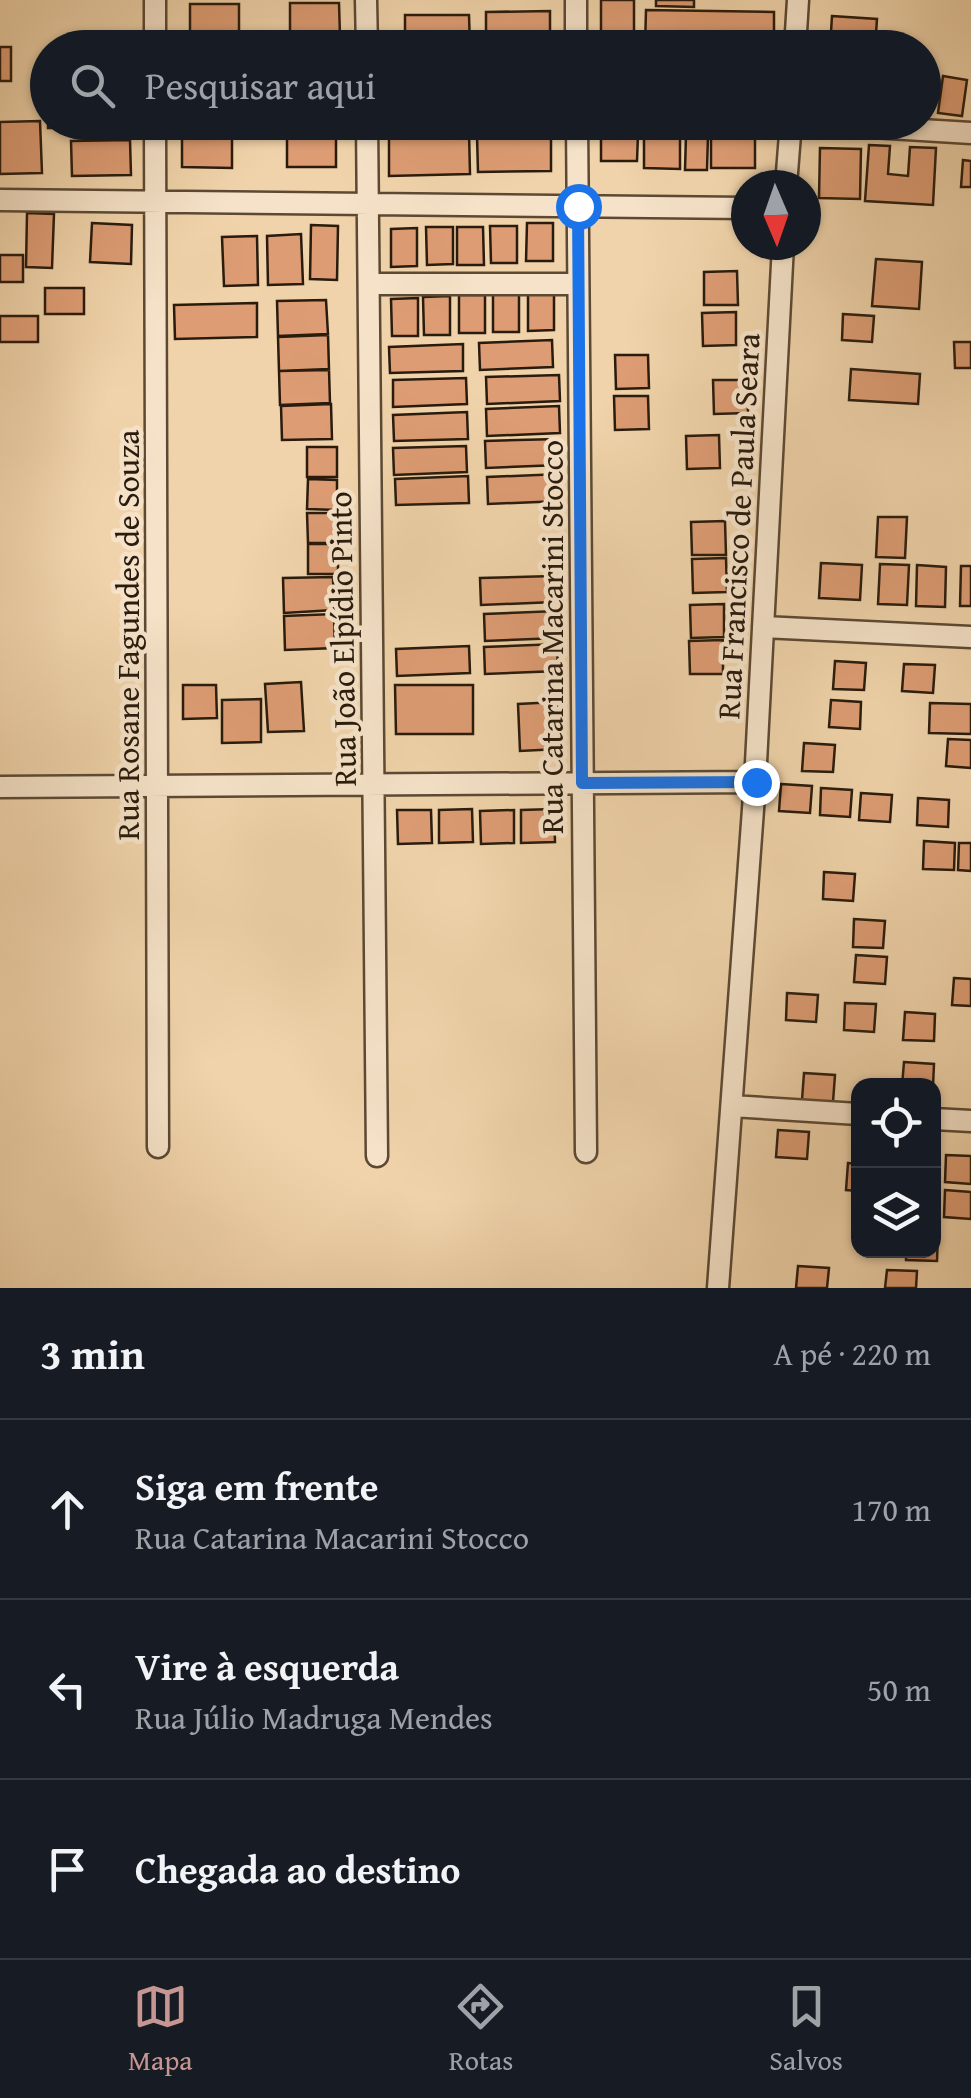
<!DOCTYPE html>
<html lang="pt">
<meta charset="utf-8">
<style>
:root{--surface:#171b24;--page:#242831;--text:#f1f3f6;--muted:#9ea1a6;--line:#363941;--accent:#c59692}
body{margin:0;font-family:"Gentium Book Plus",serif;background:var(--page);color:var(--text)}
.controls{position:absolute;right:30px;bottom:30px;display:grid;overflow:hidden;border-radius:20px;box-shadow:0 2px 8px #0004}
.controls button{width:90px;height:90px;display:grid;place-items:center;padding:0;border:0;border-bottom:2px solid var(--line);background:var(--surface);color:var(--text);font:50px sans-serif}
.compass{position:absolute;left:731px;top:170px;width:90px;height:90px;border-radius:50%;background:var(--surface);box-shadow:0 2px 8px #0004;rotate:178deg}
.stop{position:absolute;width:30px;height:30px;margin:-22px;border:8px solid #1a73e8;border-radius:50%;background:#fff}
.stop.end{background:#1a73e8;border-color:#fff;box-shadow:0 2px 10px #0008}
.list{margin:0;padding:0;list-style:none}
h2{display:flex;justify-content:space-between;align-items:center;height:130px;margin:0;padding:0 40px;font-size:42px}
h2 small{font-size:32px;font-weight:400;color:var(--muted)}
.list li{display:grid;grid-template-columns:65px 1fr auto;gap:30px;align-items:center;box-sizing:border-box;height:180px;padding:0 40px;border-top:2px solid var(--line)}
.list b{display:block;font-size:38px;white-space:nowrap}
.list p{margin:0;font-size:32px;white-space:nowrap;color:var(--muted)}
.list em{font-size:32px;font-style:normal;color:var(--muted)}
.icon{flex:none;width:55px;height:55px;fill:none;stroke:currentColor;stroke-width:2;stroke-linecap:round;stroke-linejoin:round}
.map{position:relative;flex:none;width:971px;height:1288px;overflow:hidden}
.search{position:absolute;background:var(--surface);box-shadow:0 2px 8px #0004;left:30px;right:30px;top:30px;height:110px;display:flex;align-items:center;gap:25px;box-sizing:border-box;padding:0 35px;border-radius:55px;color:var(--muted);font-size:38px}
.sheet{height:670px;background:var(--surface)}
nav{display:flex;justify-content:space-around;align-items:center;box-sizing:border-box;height:140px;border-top:2px solid var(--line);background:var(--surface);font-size:28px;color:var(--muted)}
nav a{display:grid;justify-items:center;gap:5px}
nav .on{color:var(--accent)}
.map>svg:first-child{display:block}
</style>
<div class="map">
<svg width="971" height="1288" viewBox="0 0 971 1288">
<rect width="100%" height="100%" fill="#f0d3aa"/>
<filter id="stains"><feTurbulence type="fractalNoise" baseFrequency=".002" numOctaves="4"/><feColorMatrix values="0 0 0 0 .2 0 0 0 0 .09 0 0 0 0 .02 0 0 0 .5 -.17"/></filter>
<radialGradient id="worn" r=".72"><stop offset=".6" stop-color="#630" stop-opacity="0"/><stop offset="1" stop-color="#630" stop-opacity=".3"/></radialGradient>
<path fill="#dd9c73" stroke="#291b0d" stroke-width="2.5" d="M601,0H634V43H601Z
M656,0H694V7L656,6Z
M290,3H339L340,36H290Z
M190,4H239V37H190Z
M646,10L774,12V48L645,47Z
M550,11V43H486V12Z
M405,15H469L470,47H405Z
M832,16L877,19L875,48H830Z
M0,47H11V81H0Z
M943,76L967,80L962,116L938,113Z
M40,121L42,173L0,174V122Z
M48,122H90V128H48Z
M286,122H335V127H286Z
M501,122H549V127H501Z
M469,132L470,174L389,176V133Z
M287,133L336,134V167H287Z
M601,133L638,134L637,161H601Z
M644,133H680V169L644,168Z
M182,134L232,135V168L182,167Z
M686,135H708L707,170H685Z
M477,136H551V171L478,172Z
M711,138H755V168H711Z
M130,140L131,175L72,176L71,141Z
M869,145L890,146L888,174L908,176L910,147L936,148L933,205L865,201Z
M820,148L861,149L860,199L819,198Z
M963,160L971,161V187H961Z
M27,213L54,214L52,268L26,267Z
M92,223L132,225L131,264L90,262Z
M527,223H553V261H526Z
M311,225L338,226L337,280L310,279Z
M490,226H517V263H491Z
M426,227H453V264L427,265Z
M457,227H483L484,265H457Z
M417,228V266L391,267V229Z
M301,234L303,284L268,285L267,236Z
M257,236L258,285L224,286L222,237Z
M0,255H23V282H0Z
M876,259L922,262L919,309L872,306Z
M737,271L738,305H704V272Z
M45,288H84V314H45Z
M554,292V330L528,331V293Z
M493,294H519V332H493Z
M459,295H485V333H459Z
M450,296V335H424L423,297Z
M418,298V336H392L391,299Z
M326,300L328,334L278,336L277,301Z
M257,303V337L175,339L174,305Z
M736,312V345L703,346L702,313Z
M843,314L874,316L872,342L842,340Z
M0,316H38V342H0Z
M328,335L329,369L279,371L278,337Z
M552,340L553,367L480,370L479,343Z
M954,342H971V368H955Z
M463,344V371L390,373L389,347Z
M615,355H648L649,388L616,389Z
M851,369L920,374L918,404L849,400Z
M329,370L330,403L280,405L279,371Z
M559,375L560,401L487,404L486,377Z
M466,378L467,404L393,407V380Z
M713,380H747L748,413L714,414Z
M614,396H648L649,429L615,430Z
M331,404L332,439L282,440L281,406Z
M559,406L560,433L487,436L486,409Z
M467,412L468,439L394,441L393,415Z
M719,435L720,468L687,469L686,436Z
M558,439L559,465L486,468L485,441Z
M466,446L467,472L394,475L393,448Z
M307,447H337V477H307Z
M560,474L561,501L488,504L487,477Z
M468,476L469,503L396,505L395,479Z
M308,479L337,480V510L307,509Z
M307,513H337V543H308Z
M878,517H907L905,558L876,557Z
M725,521L726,555H692L691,522Z
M308,544H338V574H308Z
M726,558L727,592L693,593L692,559Z
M821,563L862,565L860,600L819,598Z
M880,564L909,565L907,605L878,604Z
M917,565L946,567L945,607L916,606Z
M961,566H971V606H960Z
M553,576L554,602L481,605L480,578Z
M333,577L334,610L284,613L283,578Z
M724,604V637L691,638L690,605Z
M557,611L558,638L485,641L484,614Z
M334,614L335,648L285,650L284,616Z
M723,640V674H690L689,641Z
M557,644L558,671L485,674L484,647Z
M469,646L470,673L397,676L396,649Z
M835,661L866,663L864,690L833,689Z
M904,664L935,665L933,693L902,691Z
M301,682L304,731L268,732L265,684Z
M183,685H216L217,718L183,719Z
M395,685H473V734H396Z
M261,699V742L222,743V700Z
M831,700L861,702L860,729L829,727Z
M557,702L559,749L520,751L518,704Z
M930,703L971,704V734L929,733Z
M948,739L971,740V768L946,766Z
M804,743L835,745L833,772L802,771Z
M781,784L812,786L810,813L779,811Z
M821,788L852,790L850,817L820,815Z
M861,793L892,795L890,822L859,820Z
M918,798L949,800L948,827L917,825Z
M472,809L473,842L439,843V810Z
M554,809L555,842L521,843V810Z
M397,810H431L432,843L398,844Z
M514,810V843L481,844L480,811Z
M924,841L955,843L954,870L923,869Z
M959,843H971V871L958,870Z
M824,872L855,874L853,901L823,899Z
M854,919L885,921L883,948L853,947Z
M856,955L887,957L885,984L854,982Z
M954,978L971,979V1006L952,1005Z
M787,993L818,995L816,1022L786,1020Z
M845,1003L876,1004L874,1032L844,1030Z
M905,1012L935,1014L934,1041L903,1040Z
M904,1062L934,1064L933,1086H902Z
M804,1073L835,1075L833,1102L802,1100Z
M778,1130L809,1132L807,1159L776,1157Z
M946,1155L971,1156V1184L945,1182Z
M848,1163L858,1164V1191L846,1190Z
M945,1190L971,1192V1219L944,1217Z
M934,1234H938L937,1261L906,1260V1250H934Z
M798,1266L829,1268L827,1288H796Z
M887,1270L917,1271L916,1288H885Z"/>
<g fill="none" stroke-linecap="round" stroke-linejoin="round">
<g stroke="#5b4934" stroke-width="25">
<path id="minor" d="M155,0V48
M366,0L367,48
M576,0V48
M795,48L798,0
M155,122L158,1147
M367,122L377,1156
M577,122L586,1152
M786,185L791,122L971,133
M0,200L746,208
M369,284H578
M763,627L971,637
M0,787L755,782
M732,1106L858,1114
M934,1119L971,1121
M718,1288L755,782L783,245"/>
</g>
<use href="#minor" stroke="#f5e2c8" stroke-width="20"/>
</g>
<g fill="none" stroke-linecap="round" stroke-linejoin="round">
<path stroke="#1a73e8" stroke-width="12" d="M578,206L582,783L756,782"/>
</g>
<g text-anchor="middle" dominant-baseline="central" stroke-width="9" stroke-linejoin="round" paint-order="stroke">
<g font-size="32" fill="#291b0d" stroke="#f5e2c8">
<text transform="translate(738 526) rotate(-87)">Rua Francisco de Paula Seara</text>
<text transform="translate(127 635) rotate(-90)">Rua Rosane Fagundes de Souza</text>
<text transform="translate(551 637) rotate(-90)">Rua Catarina Macarini Stocco</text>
<text transform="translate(342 639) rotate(-91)">Rua João Elpídio Pinto</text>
</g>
</g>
<rect width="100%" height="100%" filter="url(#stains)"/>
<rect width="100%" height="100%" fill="url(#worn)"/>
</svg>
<div class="controls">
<button><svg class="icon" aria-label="locate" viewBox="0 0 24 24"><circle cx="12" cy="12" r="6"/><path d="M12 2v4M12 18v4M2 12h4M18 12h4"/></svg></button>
<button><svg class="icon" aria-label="layers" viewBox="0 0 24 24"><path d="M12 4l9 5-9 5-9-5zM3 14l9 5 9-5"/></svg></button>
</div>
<svg class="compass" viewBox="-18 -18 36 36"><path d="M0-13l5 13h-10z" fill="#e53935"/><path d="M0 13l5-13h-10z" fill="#9ea1a6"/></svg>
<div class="stop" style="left:578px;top:206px"></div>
<div class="stop end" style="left:756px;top:782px"></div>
<div class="search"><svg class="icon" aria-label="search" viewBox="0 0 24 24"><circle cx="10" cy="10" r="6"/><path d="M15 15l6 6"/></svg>Pesquisar aqui</div>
</div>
<section class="sheet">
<h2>3 min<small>A pé · 220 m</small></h2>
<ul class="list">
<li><svg class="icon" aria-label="ahead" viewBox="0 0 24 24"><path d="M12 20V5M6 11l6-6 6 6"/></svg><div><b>Siga em frente</b><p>Rua Catarina Macarini Stocco</p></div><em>170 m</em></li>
<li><svg class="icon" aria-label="left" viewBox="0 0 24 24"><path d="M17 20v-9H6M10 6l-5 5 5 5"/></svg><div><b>Vire à esquerda</b><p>Rua Júlio Madruga Mendes</p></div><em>50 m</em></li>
<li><svg class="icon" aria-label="arrive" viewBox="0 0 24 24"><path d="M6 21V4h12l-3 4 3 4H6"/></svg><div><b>Chegada ao destino</b></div></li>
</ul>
</section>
<nav>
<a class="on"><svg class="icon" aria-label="map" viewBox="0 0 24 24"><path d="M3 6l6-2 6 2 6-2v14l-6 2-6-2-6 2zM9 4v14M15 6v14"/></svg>Mapa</a>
<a><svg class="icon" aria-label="directions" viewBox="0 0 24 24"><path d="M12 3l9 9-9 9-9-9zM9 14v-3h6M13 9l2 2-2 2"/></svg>Rotas</a>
<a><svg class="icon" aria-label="saved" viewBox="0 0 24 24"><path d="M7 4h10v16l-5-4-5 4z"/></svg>Salvos</a>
</nav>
